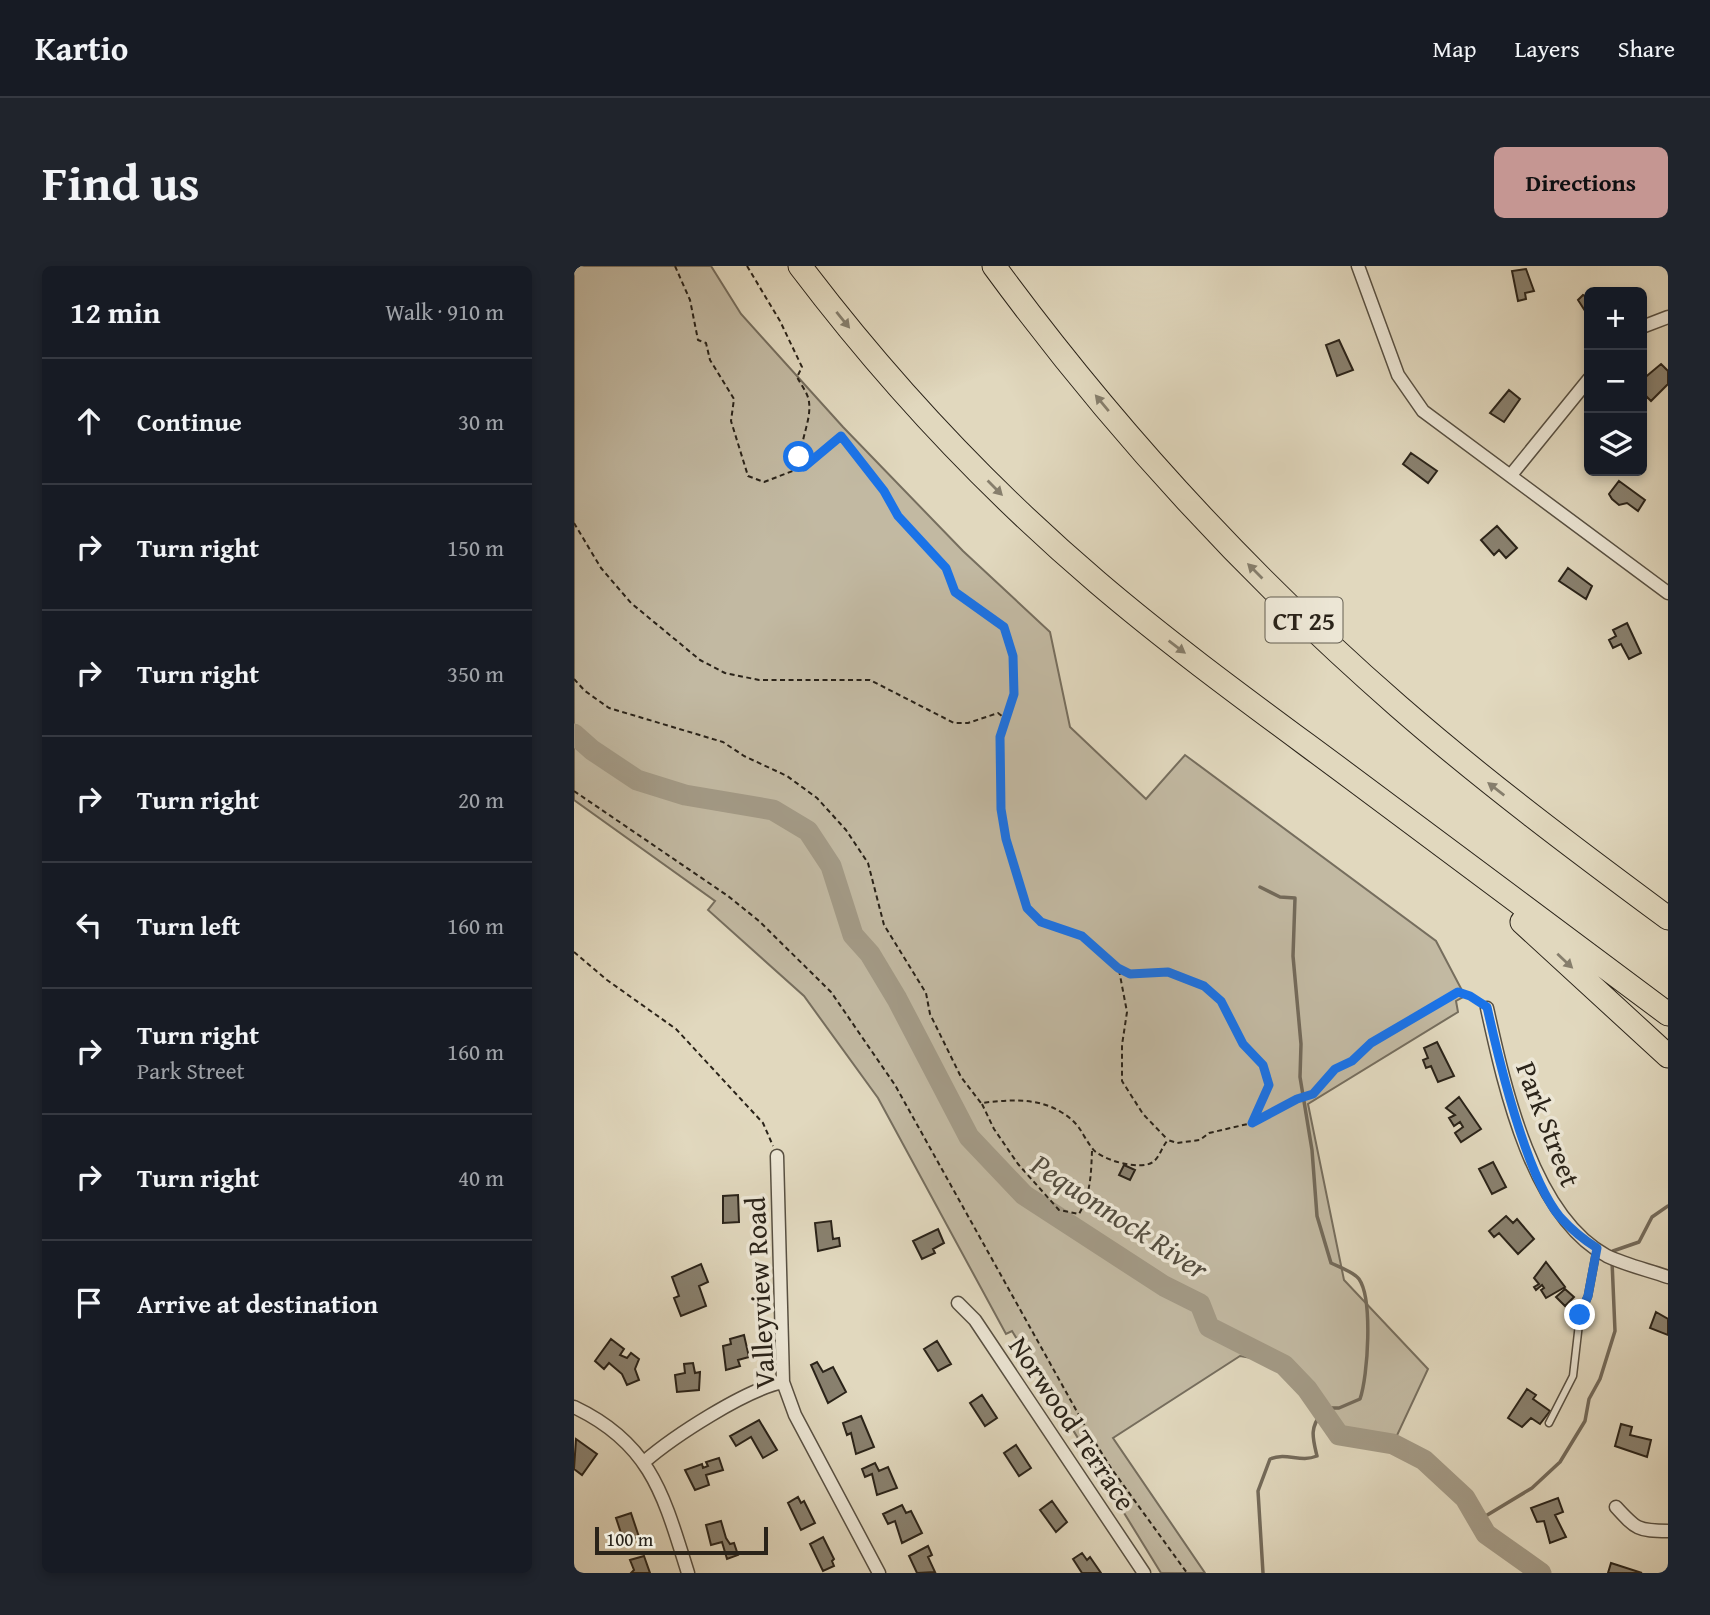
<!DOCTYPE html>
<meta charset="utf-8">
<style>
:root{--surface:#171b24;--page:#20242c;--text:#f1f3f6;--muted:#9ea1a6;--line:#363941;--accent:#c59692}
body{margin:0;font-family:"Gentium Book Plus",serif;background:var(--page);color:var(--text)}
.controls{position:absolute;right:21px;top:21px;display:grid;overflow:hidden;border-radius:10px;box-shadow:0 4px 10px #0003}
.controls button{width:63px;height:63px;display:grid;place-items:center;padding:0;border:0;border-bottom:2px solid var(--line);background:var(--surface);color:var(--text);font:35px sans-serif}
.scale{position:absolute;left:21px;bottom:18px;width:173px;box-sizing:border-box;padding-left:7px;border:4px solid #2a2319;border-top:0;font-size:19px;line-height:24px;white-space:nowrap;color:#2a2319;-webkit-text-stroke:5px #ece6d5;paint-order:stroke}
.stop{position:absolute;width:21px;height:21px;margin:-16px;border:5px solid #1a73e8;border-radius:50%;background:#fff}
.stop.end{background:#1a73e8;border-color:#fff;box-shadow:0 2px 7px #0008}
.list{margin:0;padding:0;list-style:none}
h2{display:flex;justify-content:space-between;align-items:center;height:91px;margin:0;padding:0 28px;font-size:30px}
h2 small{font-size:23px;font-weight:400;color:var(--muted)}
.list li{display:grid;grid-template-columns:46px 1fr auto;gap:21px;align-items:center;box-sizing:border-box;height:126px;padding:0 28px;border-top:2px solid var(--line)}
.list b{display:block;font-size:26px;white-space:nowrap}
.list p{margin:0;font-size:23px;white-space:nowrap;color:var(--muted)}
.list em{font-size:23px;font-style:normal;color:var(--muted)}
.icon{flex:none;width:38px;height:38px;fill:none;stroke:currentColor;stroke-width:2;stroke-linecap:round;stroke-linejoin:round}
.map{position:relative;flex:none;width:1094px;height:1307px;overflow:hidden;border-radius:10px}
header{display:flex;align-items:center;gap:42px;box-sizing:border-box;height:98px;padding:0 35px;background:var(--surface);border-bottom:2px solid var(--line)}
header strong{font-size:33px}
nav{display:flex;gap:38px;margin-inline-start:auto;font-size:24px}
.intro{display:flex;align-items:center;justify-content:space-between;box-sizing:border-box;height:168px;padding:0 42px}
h1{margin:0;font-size:49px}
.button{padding:18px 32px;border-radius:10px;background:var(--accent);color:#111;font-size:24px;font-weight:700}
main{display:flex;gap:42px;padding:0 42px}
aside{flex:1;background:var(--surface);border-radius:10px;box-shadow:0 4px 10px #0003}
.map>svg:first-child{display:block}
</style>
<header>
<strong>Kartio</strong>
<nav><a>Map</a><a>Layers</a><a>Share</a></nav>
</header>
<div class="intro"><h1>Find us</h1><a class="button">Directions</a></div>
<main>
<aside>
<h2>12 min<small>Walk · 910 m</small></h2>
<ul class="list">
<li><svg class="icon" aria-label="ahead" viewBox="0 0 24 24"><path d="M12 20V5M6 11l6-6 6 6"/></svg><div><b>Continue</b></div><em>30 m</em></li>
<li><svg class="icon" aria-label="right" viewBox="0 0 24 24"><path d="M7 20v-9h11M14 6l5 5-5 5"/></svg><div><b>Turn right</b></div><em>150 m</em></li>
<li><svg class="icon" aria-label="right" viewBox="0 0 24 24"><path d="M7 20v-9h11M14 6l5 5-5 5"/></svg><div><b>Turn right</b></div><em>350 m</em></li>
<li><svg class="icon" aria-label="right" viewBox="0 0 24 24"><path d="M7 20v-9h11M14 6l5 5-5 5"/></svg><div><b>Turn right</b></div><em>20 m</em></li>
<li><svg class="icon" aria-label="left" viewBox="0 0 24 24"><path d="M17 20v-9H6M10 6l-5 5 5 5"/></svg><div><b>Turn left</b></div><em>160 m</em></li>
<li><svg class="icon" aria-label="right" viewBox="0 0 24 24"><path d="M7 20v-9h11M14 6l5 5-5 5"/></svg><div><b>Turn right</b><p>Park Street</p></div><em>160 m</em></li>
<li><svg class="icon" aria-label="right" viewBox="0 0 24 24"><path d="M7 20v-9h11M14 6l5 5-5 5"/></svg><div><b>Turn right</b></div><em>40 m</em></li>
<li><svg class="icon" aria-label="arrive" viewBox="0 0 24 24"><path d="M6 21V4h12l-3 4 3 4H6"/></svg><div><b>Arrive at destination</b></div></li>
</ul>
</aside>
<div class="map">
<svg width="1094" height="1307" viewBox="0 0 1094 1307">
<rect width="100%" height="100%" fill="#e1d8be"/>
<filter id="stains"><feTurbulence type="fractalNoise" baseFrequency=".00286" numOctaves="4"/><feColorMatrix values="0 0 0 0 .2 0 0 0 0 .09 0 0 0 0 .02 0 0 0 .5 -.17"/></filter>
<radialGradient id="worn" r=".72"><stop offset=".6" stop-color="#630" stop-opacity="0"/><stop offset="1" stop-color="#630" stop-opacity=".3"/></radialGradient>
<path fill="#c2b9a2" stroke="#766e5e" stroke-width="2" d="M0,0H137L167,48L269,161L389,285L476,366L496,461L572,533L611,489L862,675L891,730L882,735L884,746L734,838L770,1014L854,1103L819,1178L765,1169L695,1095L666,1090L539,1172L631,1307H587L438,1065L432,1068L304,832L230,730L134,644L141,635L0,534Z"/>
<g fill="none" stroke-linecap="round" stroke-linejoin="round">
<path stroke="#736a5a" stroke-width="3.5" d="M686,621L706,631L721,632L719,690L727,778L726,811L738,884L743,950L757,997C765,1001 780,1006 785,1013C799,1033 794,1110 786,1133L765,1142H744
M1039,988V985L1065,976L1078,951L1094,940
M905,1254L958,1222L986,1196L1011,1155L1015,1133L1026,1113L1041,1065L1038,995
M689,1307L684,1225L696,1193C713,1186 726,1197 743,1190C739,1173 735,1162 748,1147"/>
<path stroke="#a39a86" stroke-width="21" d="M0,468L18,484L63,514L111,529L199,544L234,565L257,600L279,669L296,688L323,733L395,871L450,929L590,1020L626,1038L635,1061L710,1099L733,1123L765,1169L819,1178L850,1194L891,1232L912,1268L967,1307"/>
</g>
<path fill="#89816f" stroke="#2a2319" stroke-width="2" d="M952,3L960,25L951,27L952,33L944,35L938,5Z
M1009,29L1015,32V51L1004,34Z
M765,74L779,104L763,110L752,79Z
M1087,98L1094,105V118L1077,135L1073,131L1068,136V114Z
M935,124L946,133L930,156L916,147Z
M837,187L863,205L854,217L829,198Z
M1045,215L1071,234L1064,245L1053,237L1045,239L1038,233L1035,228Z
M923,260L943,282L932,292L925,284L920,289L907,274Z
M994,302L1018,320L1012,333L985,315Z
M1053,357L1067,387L1055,393L1047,378L1039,382L1035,374L1042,370L1039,364Z
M863,776L880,810L864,816L857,800L852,802L849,794L854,792L850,782Z
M885,831L907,863L887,876L881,867L889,861L886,856L880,860L875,852L881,849L872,842Z
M919,896L932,921L918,928L905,903Z
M550,899L561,904L556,914L545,909Z
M164,929L165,956L149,957V930Z
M932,950L939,957L943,953L960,973L944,988L925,967L920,971L915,965Z
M257,955L259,973L265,972L266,980L244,985L241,957Z
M364,963L370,977L359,983L361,987L348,993L339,975Z
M972,996L991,1021L972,1032L967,1024L970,1022L968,1019L962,1024L960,1021L965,1018L960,1012Z
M127,998L134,1016L125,1020L132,1040L107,1050L100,1032L105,1030L98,1011Z
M991,1023L1000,1031L991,1040L982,1031Z
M1082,1046L1094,1053V1069L1076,1062Z
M170,1069L175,1091L164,1094L166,1100L152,1104L149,1080L157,1078L156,1073Z
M37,1073L50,1083L46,1089L53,1092L57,1087L65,1093L61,1103L65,1114L53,1119L48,1108L35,1097L30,1103L21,1095Z
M363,1075L377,1098L364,1105L350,1083Z
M243,1096L249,1106L259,1101L272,1126L254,1137L237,1099Z
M119,1097L121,1107L126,1106L125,1124L103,1126L101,1109L111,1107L110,1098Z
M953,1123L962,1129L959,1133L976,1145L966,1158L957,1152L948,1161L934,1152Z
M408,1129L423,1152L411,1160L396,1137Z
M287,1150L300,1181L282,1188L277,1167L273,1169L269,1157Z
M185,1154L203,1184L189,1192L177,1171L162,1180L156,1170Z
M1047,1158L1058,1161L1056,1169L1077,1174L1073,1191L1041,1180Z
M2,1173L23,1188L8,1209L0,1203Z
M442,1179L457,1202L445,1210L430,1187Z
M145,1192L149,1204L132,1209L135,1219L121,1224L111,1204L128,1198L129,1202L134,1200L132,1196Z
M301,1197L305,1205L314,1201L323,1222L303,1229L298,1208L291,1211L288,1203Z
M224,1231L227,1237L230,1235L241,1257L227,1264L214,1237Z
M984,1232L989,1246L981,1249L992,1271L976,1277L970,1255L963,1256L957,1242Z
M478,1235L493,1256L482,1266L466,1244Z
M328,1239L332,1247L337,1245L348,1267L328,1277L321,1255L314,1258L309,1248Z
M57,1247L65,1271L50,1276L42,1252Z
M147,1255L152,1272L156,1278L160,1277L164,1289L153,1293L148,1276L137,1279L132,1259Z
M249,1271L260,1293L258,1295L260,1300L249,1305L236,1278Z
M354,1280L358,1289L354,1291L361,1306L343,1307L335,1290Z
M508,1287L513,1294L516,1291L527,1307H508L499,1293Z
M70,1290L76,1307H57L60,1304L56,1294Z
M1037,1297L1068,1307H1034Z"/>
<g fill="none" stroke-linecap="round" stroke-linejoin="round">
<g stroke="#585042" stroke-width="9">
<path id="lane" d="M975,1157L999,1110L1006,1049L1014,1030L1023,982"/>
</g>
<g stroke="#585042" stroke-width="15">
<path id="street" d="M784,0L824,109L849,145L1094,327
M1068,61L1094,51
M937,209L1015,113
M913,742C930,819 958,950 1033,990C1052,999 1074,1004 1094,1011
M203,890L209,1116L221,1149L305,1307
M384,1037L401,1054L570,1307
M0,1141C78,1178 90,1231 114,1307
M70,1196C100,1170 171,1124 209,1116
M1042,1241C1062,1263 1064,1265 1094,1265"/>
</g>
<g stroke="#2a2319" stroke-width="25">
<path id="highway" d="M226,0C313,115 413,222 523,316C605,386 693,449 779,513C884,591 989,670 1094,748
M420,0C538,161 674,309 824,440C910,515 1002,584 1094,652
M948,656L1094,790"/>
</g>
<path stroke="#2a2319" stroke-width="2" stroke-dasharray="5 3.5" stroke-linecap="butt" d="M101,0L116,34L124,74L132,77L136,94L160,133L157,155L174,210L190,216L229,201
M173,0L206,55L228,101L223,111C227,119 234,127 235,136C238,158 221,181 230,200L267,170L310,225L324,250L372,302L381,326L430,361L439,390L440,427L436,443L430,450
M0,257L27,302L57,337L126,394L151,407L185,414H296L380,457H394L424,447L429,451L426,471L427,543L432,573L452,642L467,656L507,670L544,702L556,708L594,707L630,720L647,735L669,778L689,799L695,819L678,856
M0,413L11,425L35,442L149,476L170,490L213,510L243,532L272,564L294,597L310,659L352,727L356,748L387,811L407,837C434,834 463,831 487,846C507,858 506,866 518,882C526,894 567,905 579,896C586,891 588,880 594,874L603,877L626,874L635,867L678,857L698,845L739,828L761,803L778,795L797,777L884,726L904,736
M0,525L154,630L185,655L257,726L321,819L511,1160L537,1202L613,1307
M0,686L33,714L102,763L189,857L199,880
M545,704L553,746L548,779V815L569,848L593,873
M408,838L420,863L444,898L485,944L505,948C517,927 517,908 518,885"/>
<use href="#lane" stroke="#ece6d5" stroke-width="6"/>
<use href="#street" stroke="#ece6d5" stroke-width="12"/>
<use href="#highway" stroke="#e1d8be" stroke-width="23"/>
</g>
<defs><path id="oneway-solid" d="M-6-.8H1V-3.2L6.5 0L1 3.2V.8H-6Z" transform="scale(1.75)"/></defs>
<g fill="#867e6c">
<use href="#oneway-solid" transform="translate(269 54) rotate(51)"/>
<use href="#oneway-solid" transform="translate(528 137) rotate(-130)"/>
<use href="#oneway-solid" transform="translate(421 222) rotate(45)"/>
<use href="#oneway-solid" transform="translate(681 305) rotate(-135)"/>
<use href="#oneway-solid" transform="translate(603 381) rotate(37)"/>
<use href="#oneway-solid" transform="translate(922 523) rotate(-142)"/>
<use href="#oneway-solid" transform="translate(991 695) rotate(43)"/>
</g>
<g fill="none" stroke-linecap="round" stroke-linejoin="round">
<path stroke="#1a73e8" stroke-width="9" d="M225,191L230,201L267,170L310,225L324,250L372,302L381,326L430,361L439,390L440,428L426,471L427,543L432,573L453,642L467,656L508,670L544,702L556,708L594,706L630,720L647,735L669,778L689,799L695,819L678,857L723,833L739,828L761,803L778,795L797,777L884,726L896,730L913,741C925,795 952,910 986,951C996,962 1010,974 1023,982L1014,1030L1006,1049"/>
</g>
<g text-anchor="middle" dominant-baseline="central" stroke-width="7" stroke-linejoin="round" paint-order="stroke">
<rect fill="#ece6d5" stroke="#645e51" stroke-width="2" x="691.5" y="331.5" width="77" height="45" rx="5"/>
<g font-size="26" font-weight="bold" fill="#2a2319">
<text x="730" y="354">CT 25</text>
</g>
<g font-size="28" fill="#2a2319" stroke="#ece6d5">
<text transform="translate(975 858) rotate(69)">Park Street</text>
<text transform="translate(185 1027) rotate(-93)">Valleyview Road</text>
<text transform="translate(499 1157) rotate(56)">Norwood Terrace</text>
</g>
<g font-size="30" font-style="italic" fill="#544d3f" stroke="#ece6d5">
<text transform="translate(546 950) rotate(33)">Pequonnock River</text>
</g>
</g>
<rect width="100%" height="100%" filter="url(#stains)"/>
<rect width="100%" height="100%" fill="url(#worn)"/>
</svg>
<div class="controls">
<button>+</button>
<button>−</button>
<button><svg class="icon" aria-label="layers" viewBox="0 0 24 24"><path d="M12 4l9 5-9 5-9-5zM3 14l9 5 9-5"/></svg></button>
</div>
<div class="scale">100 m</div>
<div class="stop" style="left:225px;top:191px"></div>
<div class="stop end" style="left:1006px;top:1049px"></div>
</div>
</main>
